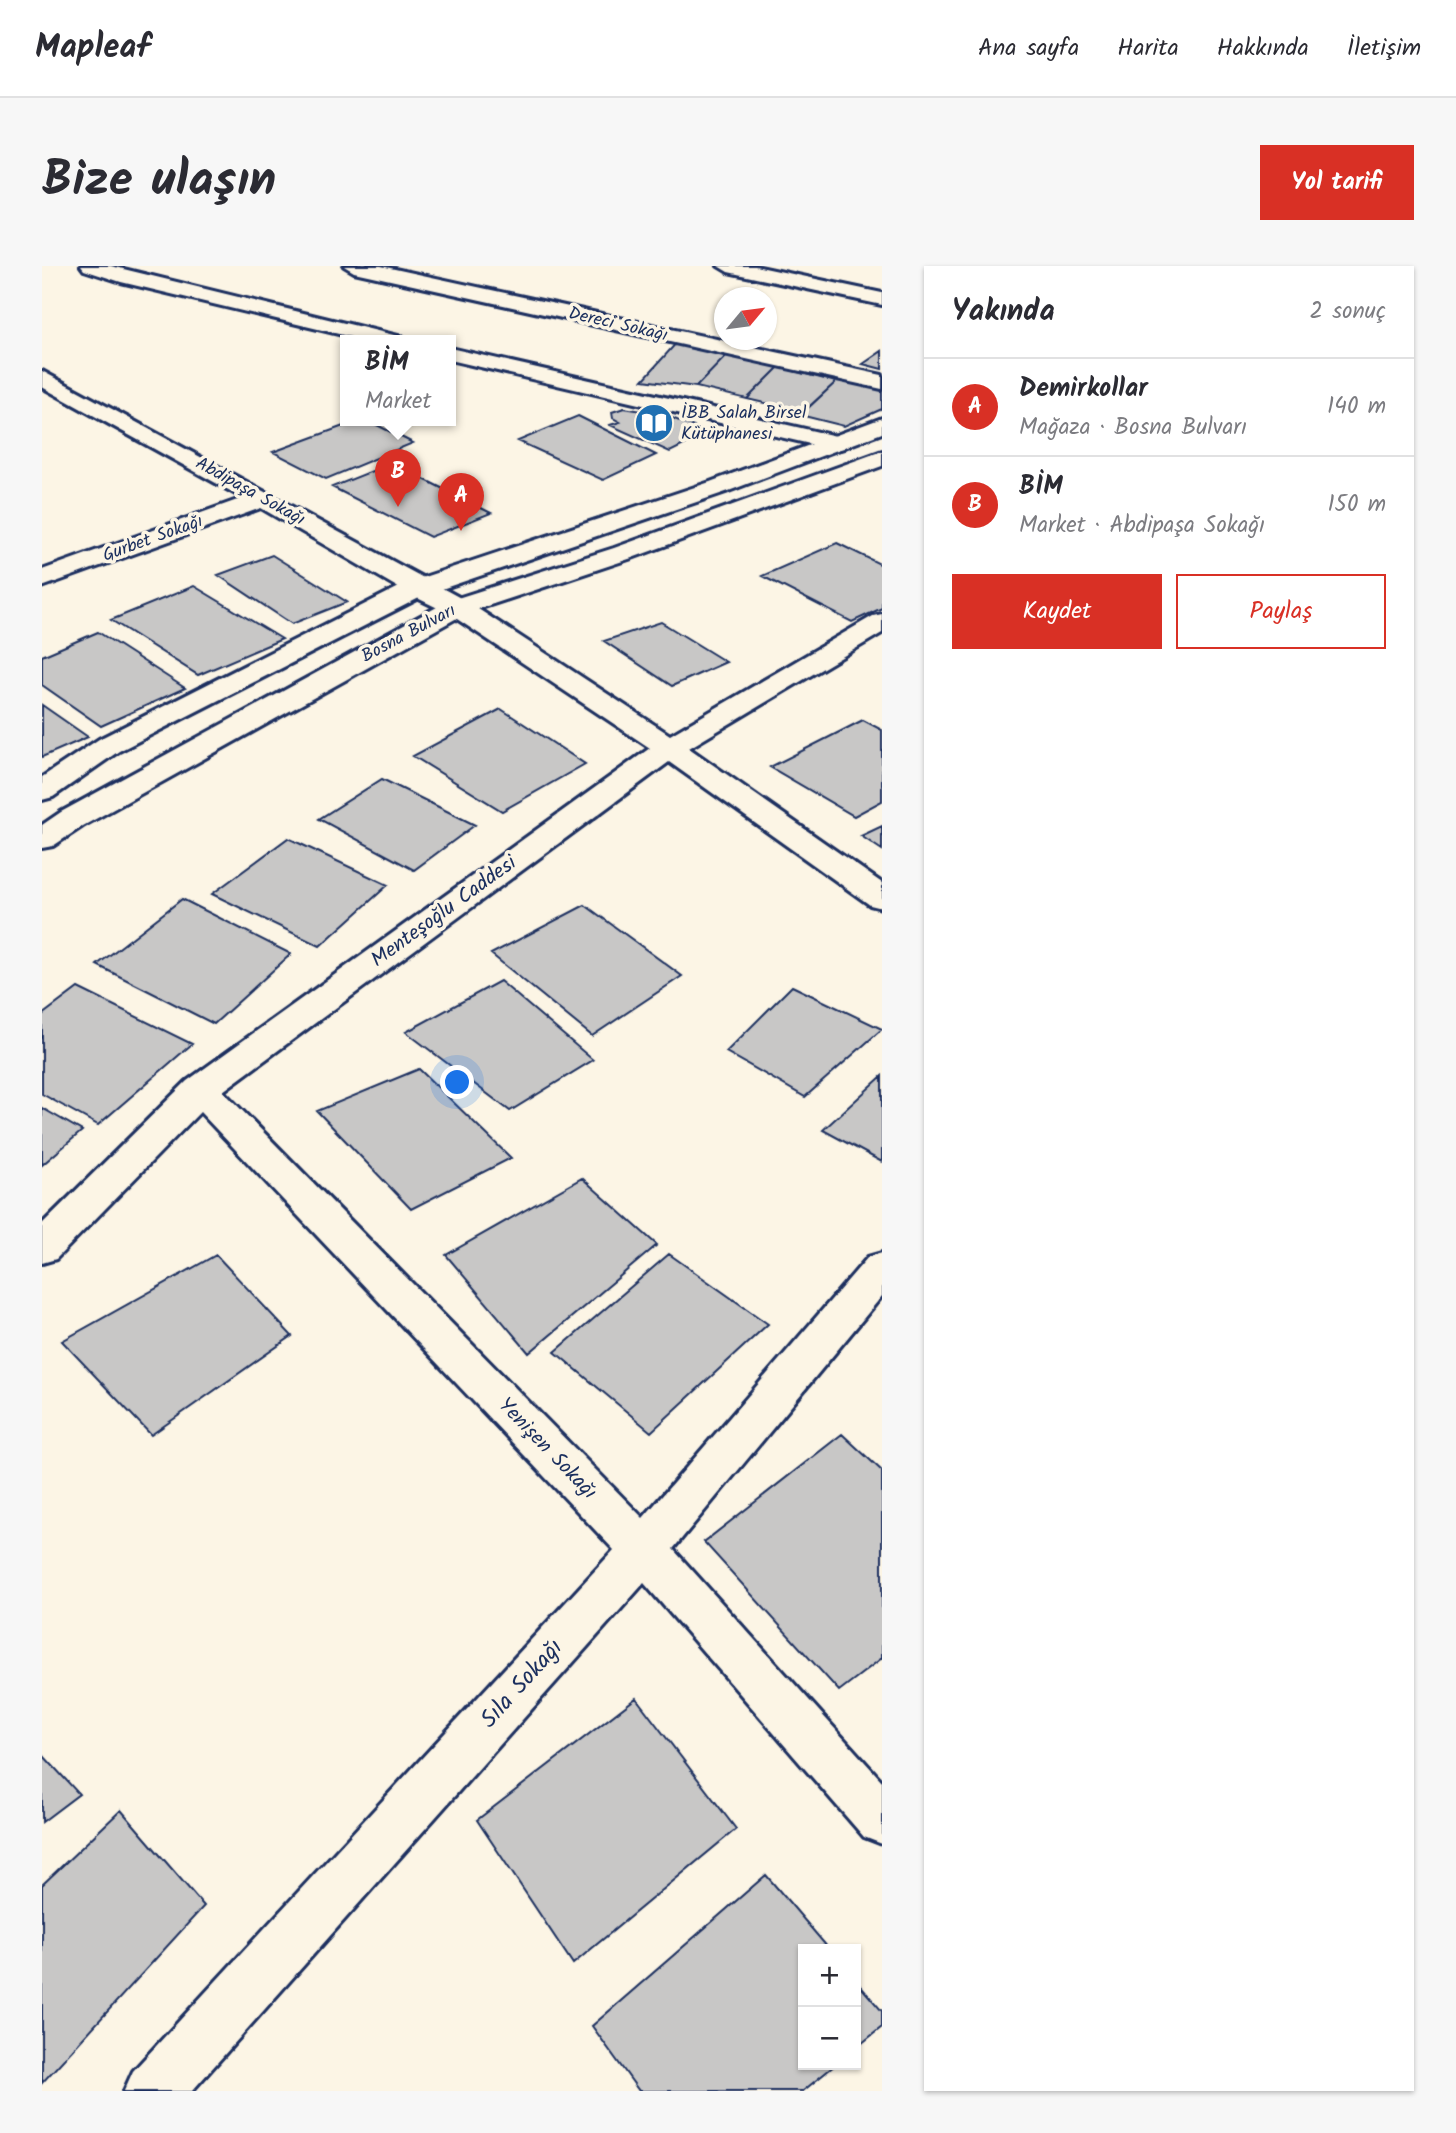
<!DOCTYPE html>
<html lang="tr">
<meta charset="utf-8">
<style>
:root{--surface:#fff;--page:#f7f7f7;--text:#2b2b33;--muted:#7c7c81;--line:#e1e1e2;--accent:#d93025}
body{margin:0;font-family:Kalam,sans-serif;background:var(--page);color:var(--text)}
.controls{position:absolute;right:21px;bottom:21px;display:grid;overflow:hidden;border-radius:0px;box-shadow:0 2px 5px #0004}
.controls button{width:63px;height:63px;display:grid;place-items:center;padding:0;border:0;border-bottom:2px solid var(--line);background:var(--surface);color:var(--text);font:35px sans-serif}
.compass{position:absolute;left:672px;top:21px;width:63px;height:63px;border-radius:50%;background:var(--surface);box-shadow:0 2px 5px #0004;rotate:61deg}
.you{position:absolute;left:416px;top:817px;width:24px;height:24px;margin:-18px;border:5px solid #fff;border-radius:50%;background:#1a73e8;box-shadow:0 0 0 10px #1a73e833}
.badge{display:grid;place-items:center;width:46px;height:46px;border-radius:50%;background:var(--accent);color:#fff;font-size:23px;font-weight:700}
.pin{position:absolute;translate:-50% -58px;filter:drop-shadow(0 2px 4px #0008)}
.pin::after{content:'';position:absolute;top:37px;width:24px;height:21px;background:inherit;clip-path:polygon(0 0,100% 0,50% 100%)}
.popup{position:absolute;left:298px;top:69px;width:116px;height:91px;box-sizing:border-box;display:grid;place-content:center;border-radius:0px;background:var(--surface);filter:drop-shadow(0 2px 5px #0005);font-size:23px;white-space:nowrap;color:var(--muted)}
.popup b{font-size:26px;color:var(--text)}
.popup::after{content:'';position:absolute;left:50%;top:100%;margin-left:-14px;border:14px solid transparent;border-top-color:var(--surface)}
.list{margin:0;padding:0;list-style:none}
h2{display:flex;justify-content:space-between;align-items:center;height:91px;margin:0;padding:0 28px;font-size:30px}
h2 small{font-size:23px;font-weight:400;color:var(--muted)}
.list li{display:grid;grid-template-columns:46px 1fr auto;gap:21px;align-items:center;box-sizing:border-box;height:98px;padding:0 28px;border-top:2px solid var(--line)}
.list b{display:block;font-size:26px;white-space:nowrap}
.list p{margin:0;font-size:23px;white-space:nowrap;color:var(--muted)}
.list em{font-size:23px;font-style:normal;color:var(--muted)}
.actions{display:flex;gap:14px;padding:21px 28px}
.actions a{flex:1;padding:16px 0;border:2px solid var(--accent);border-radius:0px;text-align:center;font-size:24px;color:var(--accent)}
.actions .main{background:var(--accent);color:#fff}
.map{position:relative;flex:none;width:840px;height:1825px;overflow:hidden;border-radius:0px}
header{display:flex;align-items:center;gap:42px;box-sizing:border-box;height:98px;padding:0 35px;background:var(--surface);border-bottom:2px solid var(--line)}
header strong{font-size:33px}
nav{display:flex;gap:38px;margin-inline-start:auto;font-size:24px}
.intro{display:flex;align-items:center;justify-content:space-between;box-sizing:border-box;height:168px;padding:0 42px}
h1{margin:0;font-size:49px}
.button{padding:18px 32px;border-radius:0px;background:var(--accent);color:#fff;font-size:24px;font-weight:700}
main{display:flex;gap:42px;padding:0 42px}
aside{flex:1;background:var(--surface);border-radius:0px;box-shadow:0 2px 5px #0004}
.map>svg:first-child{display:block}
</style>
<header>
<strong>Mapleaf</strong>
<nav><a>Ana sayfa</a><a>Harita</a><a>Hakkında</a><a>İletişim</a></nav>
</header>
<div class="intro"><h1>Bize ulaşın</h1><a class="button">Yol tarifi</a></div>
<main>
<div class="map">
<svg width="840" height="1825" viewBox="0 0 840 1825">
<rect width="100%" height="100%" fill="#fcf5e5"/>
<filter id="ink" filterUnits="userSpaceOnUse"><feTurbulence type="fractalNoise" baseFrequency=".0143" numOctaves="2"/><feDisplacementMap in="SourceGraphic" scale="14" xChannelSelector="R" yChannelSelector="G"/><feConvolveMatrix kernelMatrix="1 2 1 2 8 2 1 2 1" color-interpolation-filters="sRGB"/></filter>
<g filter="url(#ink)">
<path fill="#c8c7c6" stroke="#1b2f5e" stroke-width="2" d="M636,75L687,87L654,121L601,114Z
M840,85V103L821,98Z
M685,89L737,101L705,133L654,121Z
M737,101L794,116L762,146L705,133Z
M796,114L840,124V143L802,160L758,149Z
M582,142L600,145L609,143L666,167L628,186L568,159L578,156L571,152L570,146Z
M536,150L614,189L561,214L476,175Z
M315,155H327L371,177L284,213L231,186Z
M350,197L449,247L388,271L290,221Z
M795,277L840,299V342L810,356L720,310Z
M230,289L305,336L250,358L176,309Z
M152,320L240,373L156,409L69,354Z
M619,356L684,396L630,420L562,375Z
M56,366L143,422L59,460L0,419V390Z
M0,439L46,471L0,491Z
M459,443L543,498L460,545L371,490Z
M821,454L840,464V535L812,550L728,501Z
M340,513L433,559L372,604L277,553Z
M840,560V584L819,570Z
M246,572L346,619L278,680L170,628Z
M140,633L249,688L172,758L55,699Z
M543,639L640,710L550,770L449,688Z
M458,715L551,794L468,845L364,766Z
M750,720L840,763L763,831L684,786Z
M36,722L150,778L56,859L0,828V749Z
M377,803L469,892L369,943L275,845Z
M840,810V896L781,864Z
M0,842L40,865L0,899Z
M540,912L615,979L487,1087L404,989Z
M627,988L726,1058L609,1166L513,1086Z
M174,989L250,1070L109,1169L20,1075Z
M800,1168L840,1205V1392L797,1425L662,1276Z
M594,1432L694,1563L531,1698L435,1554Z
M0,1488L37,1528L0,1556Z
M79,1544L162,1640L0,1817V1619Z
M724,1609L787,1683H761V1799H793L761,1825H597L550,1760Z
M814,1715L840,1745V1761L814,1782Z"/>
<g fill="none" stroke-linecap="round" stroke-linejoin="round">
<g stroke="#1b2f5e" stroke-width="6">
<path id="minor" d="M39,0H69L360,71L363,75H326L79,16L42,4Z
M302,0H339L840,109V123L312,6Z
M676,0H713L840,27V39L686,6Z
M408,82L794,170L802,172L806,177L802,182L794,184L408,94Z
M0,105L424,335L628,469L831,350L840,348V367L647,482L840,617V642L828,639L627,496L181,825L601,1252L826,991L840,987V1030L631,1283L840,1515V1578L822,1571L602,1317L150,1825H82L91,1805L572,1284L158,846L14,993L0,997V958L145,815L608,482L406,347L367,328L219,242L0,321V304L201,232L0,121Z"/>
</g>
<g stroke="#1b2f5e" stroke-width="6">
<path id="major" d="M840,152V167L684,226L385,328L77,485L11,531L0,534V511L57,473L367,316L668,216Z
M840,185V200L590,292L424,347L41,560L11,580L0,582V559L19,546L406,335L572,282Z"/>
</g>
<use href="#minor" fill="#fcf5e5" fill-rule="evenodd"/>
<use href="#major" fill="#fcf5e5" fill-rule="evenodd"/>
</g>
</g>
<defs>
<g id="library-disc" transform="scale(2.0125)"><circle r="9.5" fill="#1f6fb2" stroke="#fcf5e5"/><path d="M-6-4Q-3-5.5-.7-3.5V5Q-3 3-6 4ZM6-4Q3-5.5 .7-3.5V5Q3 3 6 4Z" fill="#fff"/></g>
</defs>
<g fill-rule="evenodd">
<use href="#library-disc" x="612" y="157"/>
</g>
<g text-anchor="middle" dominant-baseline="central" stroke-width="7" stroke-linejoin="round" paint-order="stroke">
<g font-size="18" fill="#1b2f5e" stroke="#fcf5e5">
<text transform="translate(576 59) rotate(13)">Dereci Sokağı</text>
<text transform="translate(208 226) rotate(29)">Abdipaşa Sokağı</text>
<text transform="translate(111 273) rotate(-20)">Gurbet Sokağı</text>
<text transform="translate(367 368) rotate(-28)">Bosna Bulvarı</text>
</g>
<g font-size="18" fill="#1b2f5e" stroke="#fcf5e5" text-anchor="start">
<text x="639" y="147">İBB Salah Birsel<tspan x="639" dy="21">Kütüphanesi</tspan></text>
</g>
<g font-size="21" fill="#1b2f5e" stroke="#fcf5e5">
<text transform="translate(402 646) rotate(-36)">Menteşoğlu Caddesi</text>
<text transform="translate(505 1183) rotate(46)">Yenişen Sokağı</text>
</g>
<g font-size="24" fill="#1b2f5e" stroke="#fcf5e5">
<text transform="translate(480 1418) rotate(-48)">Sıla Sokağı</text>
</g>
</g>
</svg>
<div class="controls">
<button>+</button>
<button>−</button>
</div>
<svg class="compass" viewBox="-18 -18 36 36"><path d="M0-13l5 13h-10z" fill="#e53935"/><path d="M0 13l5-13h-10z" fill="#7c7c81"/></svg>
<div class="you"></div>
<div class="pin badge" style="left:419px;top:265px">A</div>
<div class="pin badge" style="left:356px;top:241px">B</div>
<div class="popup"><b>BİM</b>Market</div>
</div>
<aside>
<h2>Yakında<small>2 sonuç</small></h2>
<ul class="list">
<li><span class="badge">A</span><div><b>Demirkollar</b><p>Mağaza · Bosna Bulvarı</p></div><em>140 m</em></li>
<li><span class="badge">B</span><div><b>BİM</b><p>Market · Abdipaşa Sokağı</p></div><em>150 m</em></li>
</ul>
<div class="actions"><a class="main">Kaydet</a><a>Paylaş</a></div>
</aside>
</main>
